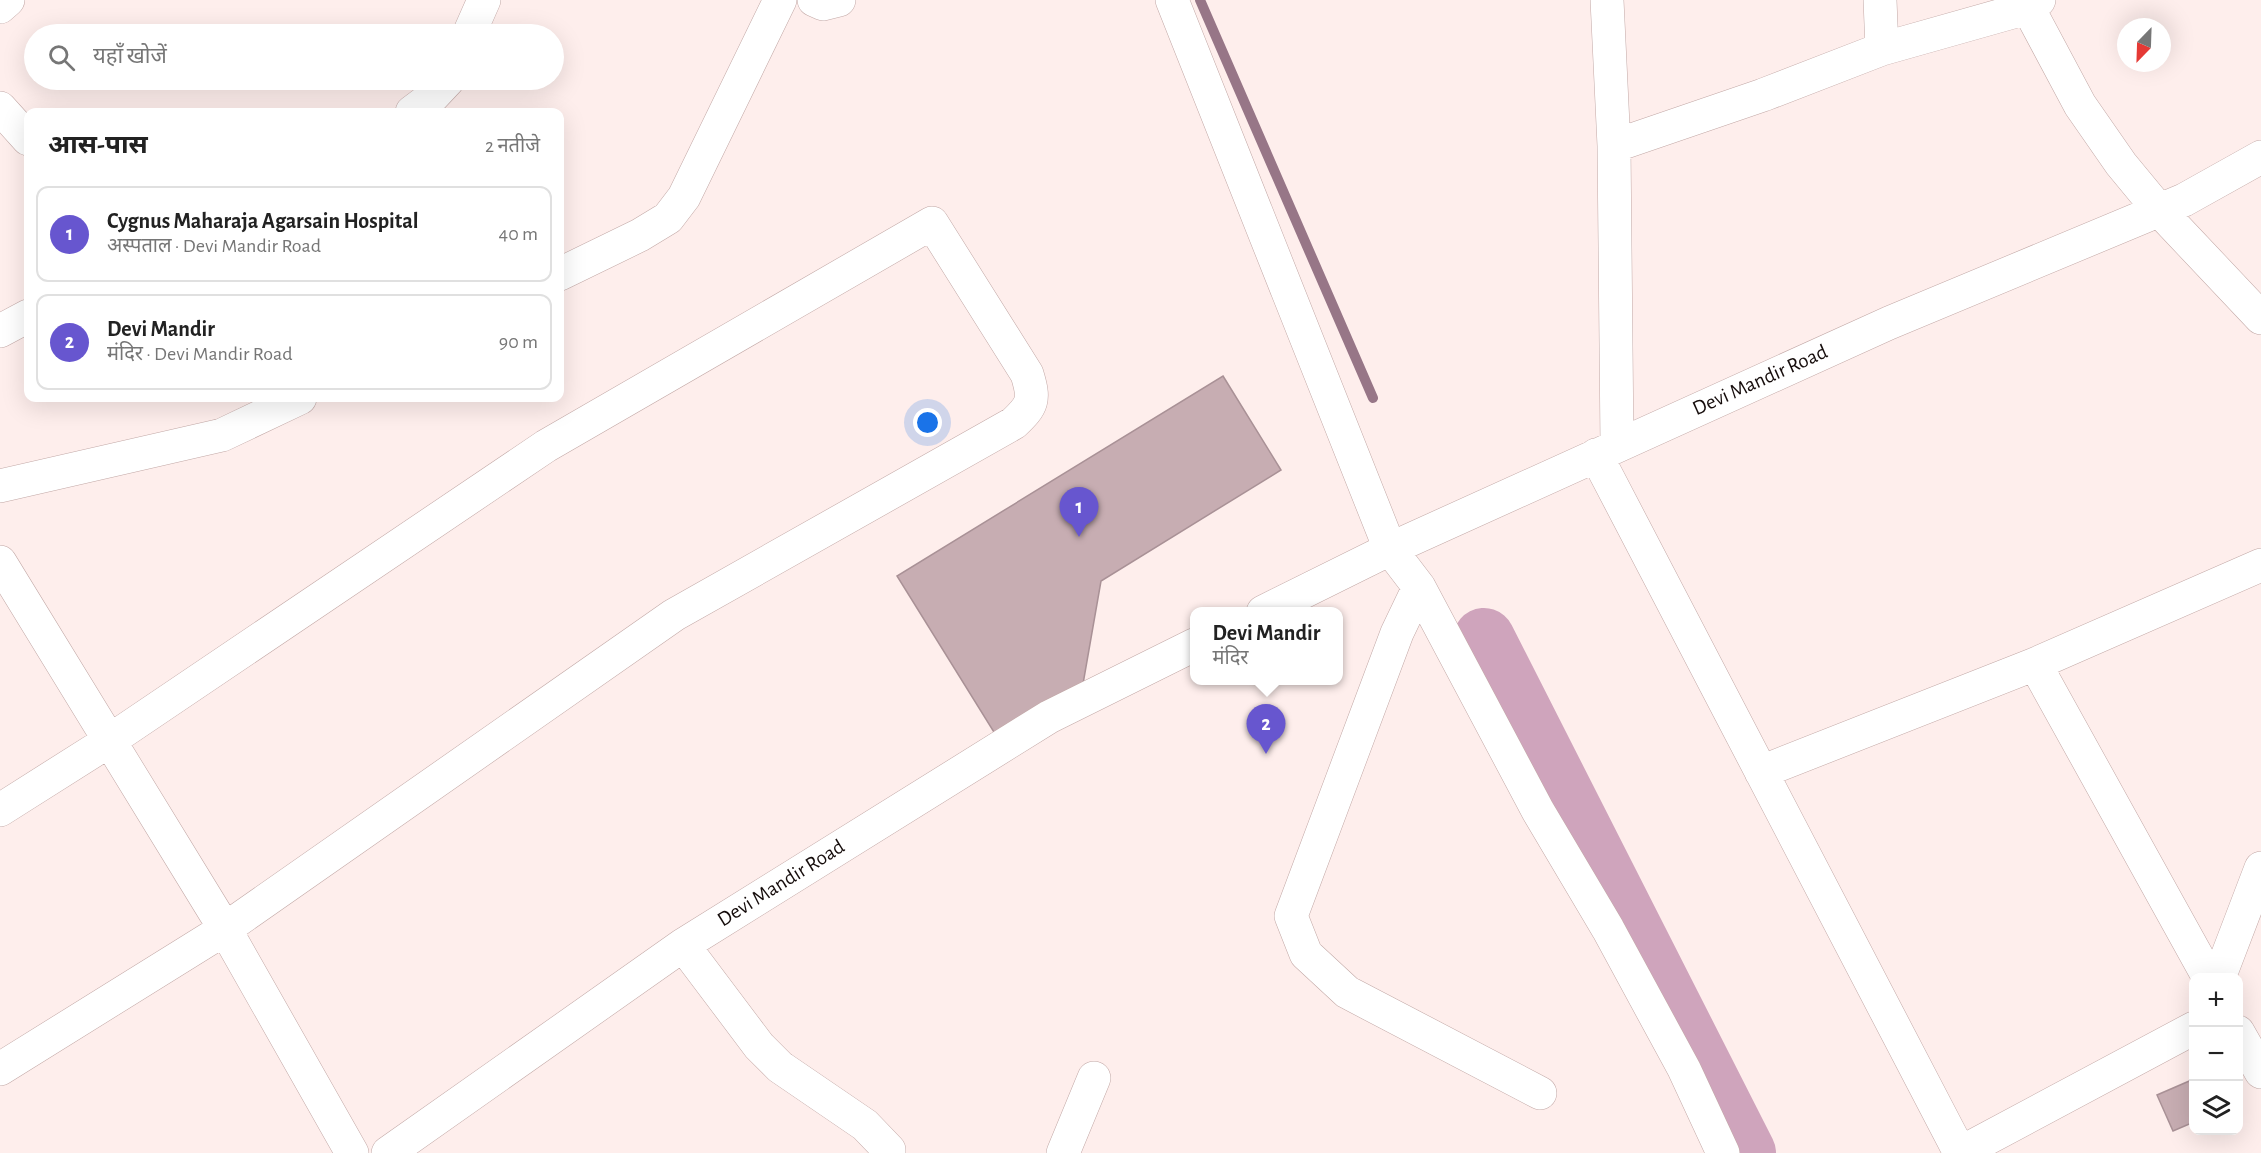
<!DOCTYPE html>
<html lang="hi">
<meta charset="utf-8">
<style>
:root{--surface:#fff;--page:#f6f6f6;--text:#222;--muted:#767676;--line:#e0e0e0;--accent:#6756cf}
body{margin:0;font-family:"Alegreya Sans","Noto Sans Devanagari",sans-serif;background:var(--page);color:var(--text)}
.controls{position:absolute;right:18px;bottom:18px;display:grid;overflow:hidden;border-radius:12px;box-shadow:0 6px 24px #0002}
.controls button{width:54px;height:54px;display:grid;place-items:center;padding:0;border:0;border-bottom:2px solid var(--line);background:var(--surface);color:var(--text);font:30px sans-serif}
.compass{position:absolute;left:2117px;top:18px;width:54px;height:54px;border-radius:50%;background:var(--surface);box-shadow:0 6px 24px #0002;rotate:203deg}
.you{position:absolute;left:928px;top:423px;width:21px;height:21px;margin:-15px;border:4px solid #fff;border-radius:50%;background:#1a73e8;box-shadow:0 0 0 9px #1a73e833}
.badge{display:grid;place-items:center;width:39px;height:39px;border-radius:50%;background:var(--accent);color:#fff;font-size:20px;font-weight:700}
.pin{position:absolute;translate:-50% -50px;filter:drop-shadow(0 2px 3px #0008)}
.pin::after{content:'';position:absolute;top:32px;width:21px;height:18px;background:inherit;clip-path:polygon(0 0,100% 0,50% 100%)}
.popup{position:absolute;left:1190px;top:607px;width:153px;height:78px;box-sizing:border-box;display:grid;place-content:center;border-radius:12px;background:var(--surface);filter:drop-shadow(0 2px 4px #0005);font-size:20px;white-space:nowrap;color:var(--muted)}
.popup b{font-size:22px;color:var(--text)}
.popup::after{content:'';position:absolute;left:50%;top:100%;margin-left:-12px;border:12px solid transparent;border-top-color:var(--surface)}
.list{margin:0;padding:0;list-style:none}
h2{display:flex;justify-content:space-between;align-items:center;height:78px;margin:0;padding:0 24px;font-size:26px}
h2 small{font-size:20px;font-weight:400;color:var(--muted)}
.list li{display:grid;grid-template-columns:39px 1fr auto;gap:18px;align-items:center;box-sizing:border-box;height:96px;margin:0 12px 12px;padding:0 12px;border:2px solid var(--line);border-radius:12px}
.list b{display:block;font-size:22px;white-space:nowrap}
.list p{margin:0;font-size:20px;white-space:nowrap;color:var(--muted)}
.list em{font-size:20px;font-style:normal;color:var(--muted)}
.icon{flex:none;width:33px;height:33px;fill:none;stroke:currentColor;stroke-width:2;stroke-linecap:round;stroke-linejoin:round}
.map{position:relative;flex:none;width:2261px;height:1153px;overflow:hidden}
.search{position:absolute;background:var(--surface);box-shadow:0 6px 24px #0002;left:24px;top:24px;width:540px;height:66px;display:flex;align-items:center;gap:15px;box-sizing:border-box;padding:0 21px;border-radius:33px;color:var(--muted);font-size:22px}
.panel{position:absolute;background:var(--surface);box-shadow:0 6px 24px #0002;left:24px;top:108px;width:540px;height:294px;border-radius:12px}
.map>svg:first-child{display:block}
</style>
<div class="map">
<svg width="2261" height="1153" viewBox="0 0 2261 1153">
<rect width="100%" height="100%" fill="#feeeec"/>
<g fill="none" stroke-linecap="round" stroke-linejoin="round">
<path stroke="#977687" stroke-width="10" d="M1200,0L1373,398"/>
<path stroke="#cfa4bc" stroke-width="62" d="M1484,639L1745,1153"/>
</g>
<path fill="#c7adb2" stroke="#a99196" stroke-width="1.5" d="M1223,376L1281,470L1101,581L1083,684L997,737L897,576Z
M2194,1079V1122L2173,1131L2157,1095Z"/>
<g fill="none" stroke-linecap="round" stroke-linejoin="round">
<g stroke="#c2a8a6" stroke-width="34">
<path id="minor" d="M814,0L823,4L839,0
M1172,0L1390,549L1419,587L1538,811L1608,929L1684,1069L1723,1153
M1607,0L1614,146L1617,444
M1880,0L1882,49
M2024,0L2080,105L2121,164L2159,210L2261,318
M0,7L8,0
M469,34L484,0
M0,108L28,139
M412,112L432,97L448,80
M1614,146L1763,95L1882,49L2027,8L2039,0
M560,274L640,235L668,218L684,197L780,0
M0,331L28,316
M1596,455L1960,1153
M0,486L222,435L300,398
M0,562L225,929L352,1153
M1419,587L1397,633L1291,916L1306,954L1347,992L1540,1093
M1263,612L1390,549L1889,323L2184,200L2261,157
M2035,664L2209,978
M1761,772L2035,664L2261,565
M0,810L109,741L546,446L932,223L1027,374C1035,400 1033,405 1014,423L674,615L225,929L0,1069
M683,945L759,1046L780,1067L865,1125L889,1150V1153
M2219,978L2261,868
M2238,1032L2261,1072
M388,1153L683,945L1049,717L1194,645
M1063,1153L1094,1078
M1960,1153L2194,1028"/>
</g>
<use href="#minor" stroke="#fff" stroke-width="33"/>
</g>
<g text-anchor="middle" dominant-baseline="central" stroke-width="5" stroke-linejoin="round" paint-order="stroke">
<g font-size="21" fill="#150c0b" stroke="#fff">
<text transform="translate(1760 380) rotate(-24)">Devi Mandir Road</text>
<text transform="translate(781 883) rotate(-32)">Devi Mandir Road</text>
</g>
</g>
</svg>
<div class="controls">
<button>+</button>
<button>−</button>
<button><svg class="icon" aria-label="layers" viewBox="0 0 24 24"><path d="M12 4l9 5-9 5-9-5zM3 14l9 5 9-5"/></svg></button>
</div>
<svg class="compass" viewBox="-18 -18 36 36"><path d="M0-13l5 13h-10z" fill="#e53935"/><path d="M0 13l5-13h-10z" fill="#767676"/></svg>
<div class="you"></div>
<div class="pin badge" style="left:1079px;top:537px">1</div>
<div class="pin badge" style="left:1266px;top:754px">2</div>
<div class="popup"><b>Devi Mandir</b>मंदिर</div>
<div class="search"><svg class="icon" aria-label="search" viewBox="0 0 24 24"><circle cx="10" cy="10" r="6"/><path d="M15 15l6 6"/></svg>यहाँ खोजें</div>
<section class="panel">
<h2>आस-पास<small>2 नतीजे</small></h2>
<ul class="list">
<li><span class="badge">1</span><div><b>Cygnus Maharaja Agarsain Hospital</b><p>अस्पताल · Devi Mandir Road</p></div><em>40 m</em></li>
<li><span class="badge">2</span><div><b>Devi Mandir</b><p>मंदिर · Devi Mandir Road</p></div><em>90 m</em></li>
</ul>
</section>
</div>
